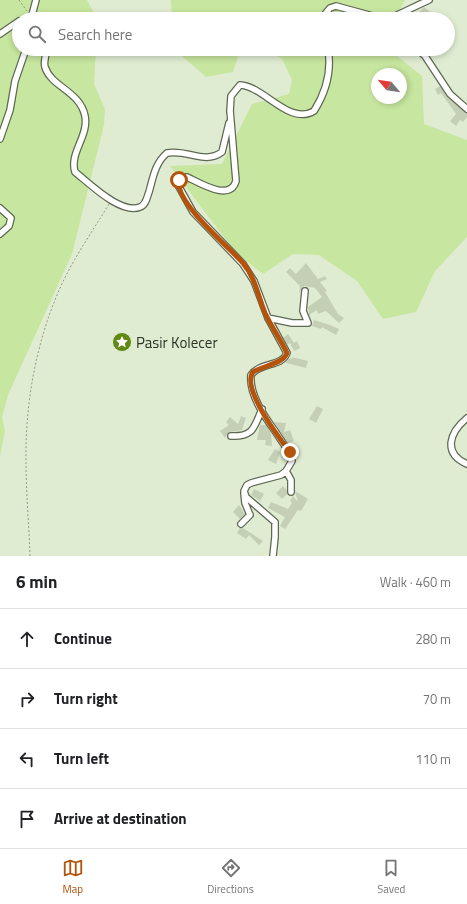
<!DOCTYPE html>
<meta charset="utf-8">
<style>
:root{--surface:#fff;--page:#f2f2f2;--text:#202124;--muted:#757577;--line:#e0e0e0;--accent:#b45309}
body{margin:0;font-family:"Titillium Web",sans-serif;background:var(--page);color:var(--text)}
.compass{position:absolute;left:371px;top:68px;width:36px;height:36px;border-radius:50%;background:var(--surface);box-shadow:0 2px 6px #0003;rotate:299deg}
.stop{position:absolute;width:12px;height:12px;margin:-9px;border:3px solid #b45309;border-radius:50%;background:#fff}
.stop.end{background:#b45309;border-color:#fff;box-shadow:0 1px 4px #0008}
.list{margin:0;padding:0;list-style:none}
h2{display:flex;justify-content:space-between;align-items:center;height:52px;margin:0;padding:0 16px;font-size:17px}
h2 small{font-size:13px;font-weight:400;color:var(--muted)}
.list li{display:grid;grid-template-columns:26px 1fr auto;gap:12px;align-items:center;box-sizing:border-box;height:60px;padding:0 16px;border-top:1px solid var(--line)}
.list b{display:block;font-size:15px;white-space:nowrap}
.list em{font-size:13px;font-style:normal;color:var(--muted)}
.icon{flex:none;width:22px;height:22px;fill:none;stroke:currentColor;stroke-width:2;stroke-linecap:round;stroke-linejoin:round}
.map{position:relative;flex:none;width:467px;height:556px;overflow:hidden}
.search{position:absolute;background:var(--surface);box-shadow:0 2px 6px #0003;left:12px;right:12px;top:12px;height:44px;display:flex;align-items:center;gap:10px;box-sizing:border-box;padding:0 14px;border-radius:22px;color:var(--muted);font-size:15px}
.sheet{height:292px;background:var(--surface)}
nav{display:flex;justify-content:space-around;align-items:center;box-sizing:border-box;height:56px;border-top:1px solid var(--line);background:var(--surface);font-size:11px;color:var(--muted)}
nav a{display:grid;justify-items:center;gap:2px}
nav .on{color:var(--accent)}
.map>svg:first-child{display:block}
</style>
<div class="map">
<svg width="467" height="556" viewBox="0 0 467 556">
<rect width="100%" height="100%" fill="#e0ecd2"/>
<path fill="#c7e69f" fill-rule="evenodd" d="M0,0H87L97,19H19V49H96L94,84L105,109L104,125L72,254L8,395L2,417L5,431L0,456Z
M171,0H405L395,19H172Z
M174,49H250L240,51L233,72L206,77Z
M265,49H395L397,56L422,76L424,124L467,140V237L435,271L416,312L383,319L357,281L319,255L293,254L263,274L236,253L170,166L222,164L252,104L289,94L292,80L282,59ZM377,74H401V98H377Z"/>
<path fill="#c4cfb6" d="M424,7L430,12L423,19H399L412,14L413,18Z
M440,86L447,97L467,113V117L463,122L460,120L456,126L450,121L456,114L441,93L438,95L435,89Z
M306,263L318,279L325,276L327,279L320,282L327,291L325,292L338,314L344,318L339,323L326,311L318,314L317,310L309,315L308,307L322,297L315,288L304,286L299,293L300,286L286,272L290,268L296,274Z
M314,320L330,325L339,329L336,335L322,327L321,329L312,326Z
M288,334L294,343L297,341L300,348L294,351L290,343L287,344L283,338Z
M292,357L308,361L306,368L286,363L289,358L292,359Z
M317,406L323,409L316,423L309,419Z
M241,416L246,418L242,430L229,432L225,438L220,431L229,425L226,422L230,417L238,424Z
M274,422L286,423L284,432L290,430L294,441L288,443Z
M260,425H266L271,433L272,446L265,445L266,440H257Z
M275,449L280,452L276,464L268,460Z
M283,486L287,490V494L282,499L276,493Z
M254,489L264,494L260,501L251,495Z
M295,491L308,499L301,511L298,510L285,529L280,526L285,517L268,508L271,502L288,509L292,503L290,501L293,496L298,502Z
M239,505L245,514L240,519L233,512Z
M240,528H243L263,541L259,545L249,535L246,539L237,533Z"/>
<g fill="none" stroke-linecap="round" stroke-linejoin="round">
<g stroke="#5e6852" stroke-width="8">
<path id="street" d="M31,19L36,0
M325,19V14L330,8L336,6L380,18L395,16L429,0
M0,34L19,21
M46,49C47,55 43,61 45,67C51,87 80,91 85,116C89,136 69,153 75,172C89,183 121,215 140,207C146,205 147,197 149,192C153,178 155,163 167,153C188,149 204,165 222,152L229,123
M417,49L425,56L450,94L467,109
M230,110L236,181C230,202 200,183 187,177H182L178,185L193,212L243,264L254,281L268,318L287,353C282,367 260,362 251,375C249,394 264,416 275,431C281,441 289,449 292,461L286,471L281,475L251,483L247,485L244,491L246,497L275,522V537L273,556
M230,112L231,96L240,85C264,86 289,126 314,111C326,92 332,72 328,49
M0,139L10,110L15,81L26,49
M0,208L11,218L9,226L0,234
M268,318L292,323H308L303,311L305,291
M467,418C450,432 442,453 467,464
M231,436C254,437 254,427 262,409
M286,471L291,480V492
M241,524L250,515L245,503L244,493"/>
</g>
<path stroke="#909886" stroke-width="1" stroke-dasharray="2 2" stroke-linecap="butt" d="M19,0L27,11
M30,556C29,525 26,493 26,462C25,404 36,342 60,288C73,259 92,232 109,204"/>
<use href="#street" stroke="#fff" stroke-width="5.5"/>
</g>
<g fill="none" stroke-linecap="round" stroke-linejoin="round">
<path stroke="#b45309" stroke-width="5" d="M179,180C174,202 229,247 243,263C255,277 258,296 265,313C271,326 280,339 287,353C284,363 263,366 253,372C241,388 279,438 290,452"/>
</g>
<defs>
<g id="sight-disc" transform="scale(1)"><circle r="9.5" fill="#618812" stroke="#e0ecd2"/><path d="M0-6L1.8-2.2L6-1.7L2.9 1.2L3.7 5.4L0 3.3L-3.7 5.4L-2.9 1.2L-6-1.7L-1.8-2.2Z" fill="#fff"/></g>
</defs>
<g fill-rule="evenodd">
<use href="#sight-disc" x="122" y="342"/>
</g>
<g text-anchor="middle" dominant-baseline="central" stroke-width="3" stroke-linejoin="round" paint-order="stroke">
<g font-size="15" fill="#2d3228" stroke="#e0ecd2" text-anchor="start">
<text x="136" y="342">Pasir Kolecer</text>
</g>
</g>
</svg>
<svg class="compass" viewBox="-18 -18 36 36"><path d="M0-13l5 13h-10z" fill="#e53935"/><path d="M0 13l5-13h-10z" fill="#757577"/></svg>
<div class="stop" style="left:179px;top:180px"></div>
<div class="stop end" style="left:290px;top:452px"></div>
<div class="search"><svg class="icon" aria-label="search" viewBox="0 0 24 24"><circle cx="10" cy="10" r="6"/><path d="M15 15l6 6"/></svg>Search here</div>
</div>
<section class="sheet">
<h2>6 min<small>Walk · 460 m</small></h2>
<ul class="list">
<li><svg class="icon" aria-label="ahead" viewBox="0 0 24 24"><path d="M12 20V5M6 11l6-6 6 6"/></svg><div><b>Continue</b></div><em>280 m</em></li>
<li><svg class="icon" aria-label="right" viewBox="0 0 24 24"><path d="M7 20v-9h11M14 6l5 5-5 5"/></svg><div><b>Turn right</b></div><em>70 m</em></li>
<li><svg class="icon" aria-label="left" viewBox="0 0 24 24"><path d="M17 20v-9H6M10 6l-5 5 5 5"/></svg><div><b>Turn left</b></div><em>110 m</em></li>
<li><svg class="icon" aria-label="arrive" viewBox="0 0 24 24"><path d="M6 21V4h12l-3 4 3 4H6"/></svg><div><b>Arrive at destination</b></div></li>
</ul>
</section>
<nav>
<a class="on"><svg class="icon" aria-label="map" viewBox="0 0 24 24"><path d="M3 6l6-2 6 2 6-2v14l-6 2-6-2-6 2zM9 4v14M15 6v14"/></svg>Map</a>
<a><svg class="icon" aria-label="directions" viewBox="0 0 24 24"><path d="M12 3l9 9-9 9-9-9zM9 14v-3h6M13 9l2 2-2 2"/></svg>Directions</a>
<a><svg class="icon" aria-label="saved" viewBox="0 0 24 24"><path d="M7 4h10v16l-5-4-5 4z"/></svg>Saved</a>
</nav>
